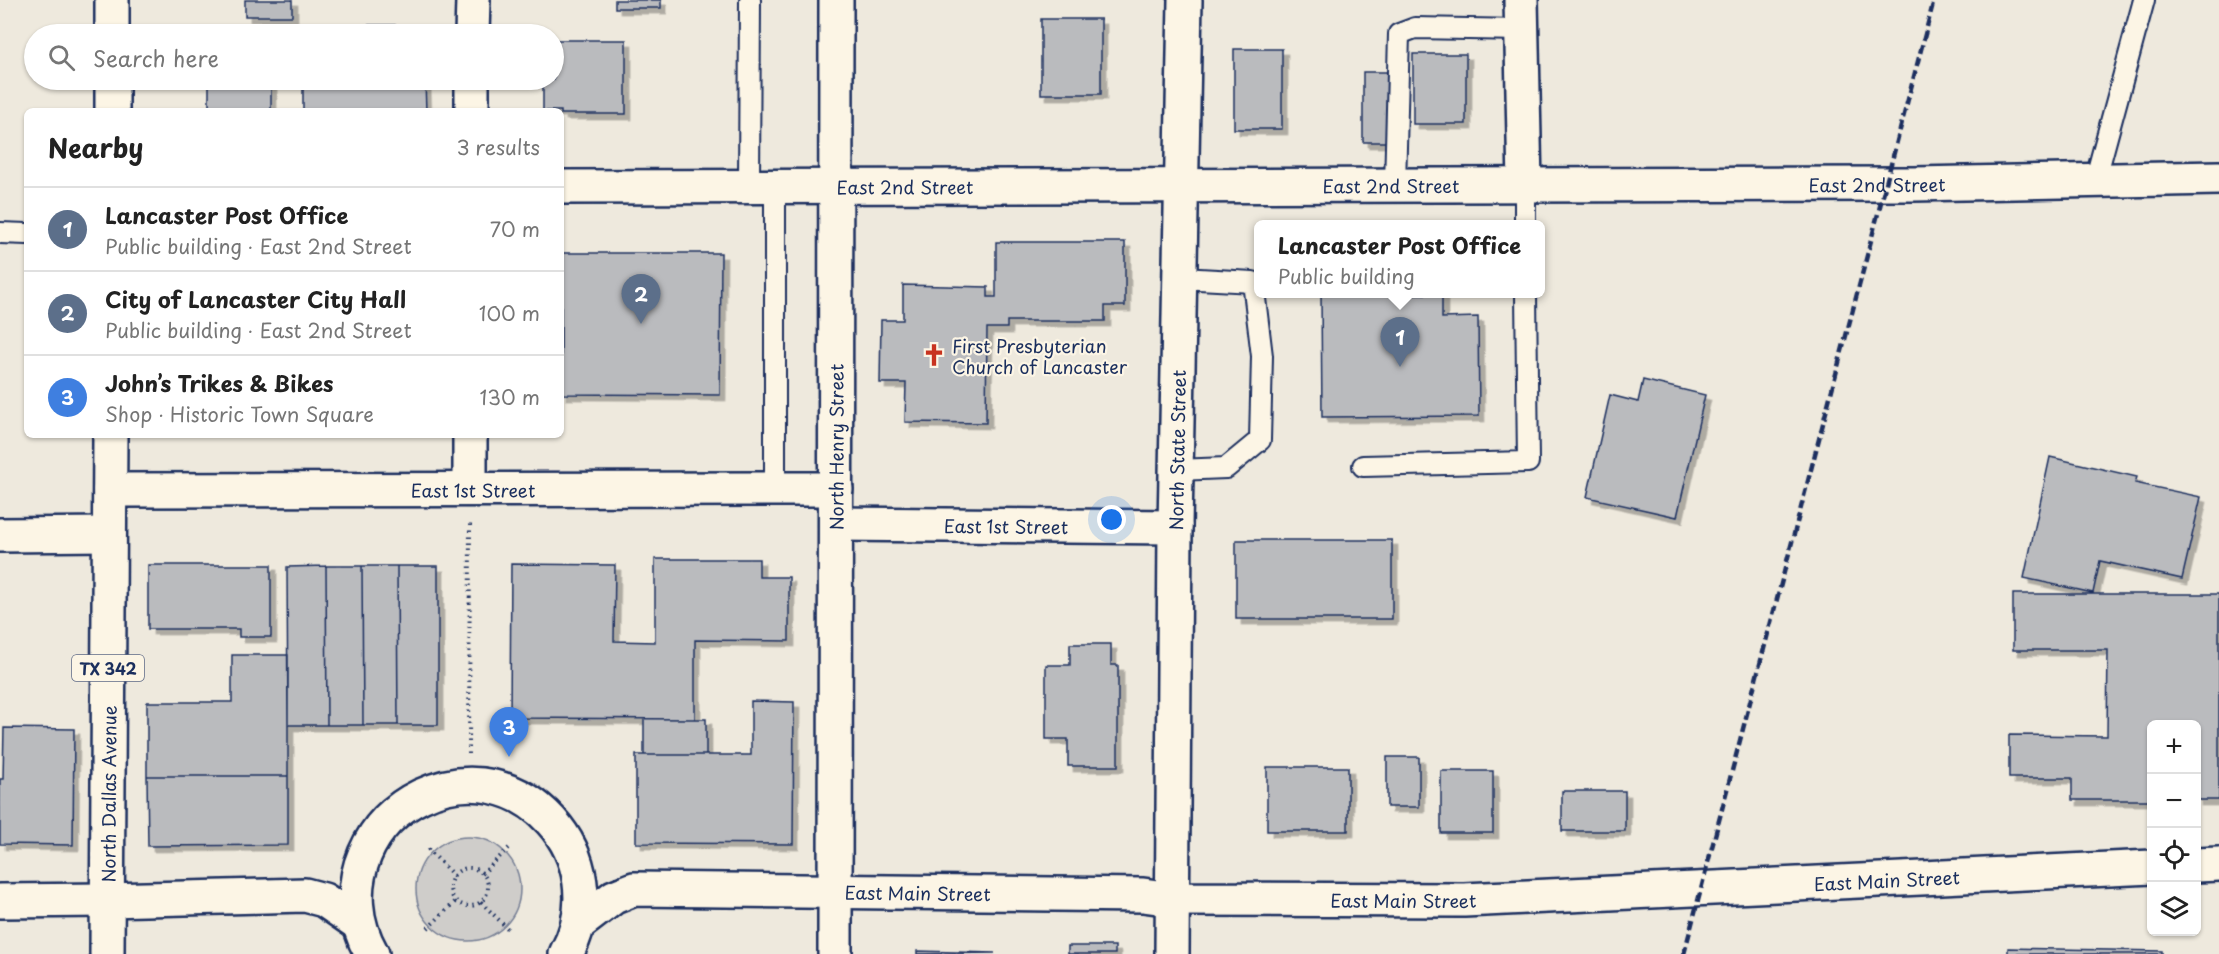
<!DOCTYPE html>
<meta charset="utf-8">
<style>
:root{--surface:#fff;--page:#f2f2f2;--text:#222;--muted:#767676;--line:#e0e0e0;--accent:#ea580c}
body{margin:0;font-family:"Playpen Sans",sans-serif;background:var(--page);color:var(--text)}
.controls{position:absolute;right:18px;bottom:18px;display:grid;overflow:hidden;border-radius:9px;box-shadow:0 2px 4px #0004}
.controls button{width:54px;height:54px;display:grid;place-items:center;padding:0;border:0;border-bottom:2px solid var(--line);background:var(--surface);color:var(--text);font:30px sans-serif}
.you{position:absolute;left:1112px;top:520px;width:21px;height:21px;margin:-15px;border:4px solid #fff;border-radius:50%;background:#1a73e8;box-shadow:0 0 0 9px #1a73e833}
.badge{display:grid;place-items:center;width:39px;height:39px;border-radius:50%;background:var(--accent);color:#fff;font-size:20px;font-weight:700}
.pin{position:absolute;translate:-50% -50px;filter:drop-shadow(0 2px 3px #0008)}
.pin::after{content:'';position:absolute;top:32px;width:21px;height:18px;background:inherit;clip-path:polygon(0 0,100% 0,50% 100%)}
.popup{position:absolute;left:1254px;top:220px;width:291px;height:78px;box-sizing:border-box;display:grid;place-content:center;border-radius:9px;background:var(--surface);filter:drop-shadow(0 2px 4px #0005);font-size:20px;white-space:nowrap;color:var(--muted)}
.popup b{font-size:22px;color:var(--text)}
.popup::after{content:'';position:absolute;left:50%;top:100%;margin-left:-12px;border:12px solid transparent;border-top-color:var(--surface)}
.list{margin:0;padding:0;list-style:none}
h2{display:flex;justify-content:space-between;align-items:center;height:78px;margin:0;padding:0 24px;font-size:26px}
h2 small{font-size:20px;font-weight:400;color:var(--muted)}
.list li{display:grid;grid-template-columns:39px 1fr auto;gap:18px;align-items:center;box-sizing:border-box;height:84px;padding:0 24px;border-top:2px solid var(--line)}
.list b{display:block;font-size:22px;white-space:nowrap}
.list p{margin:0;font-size:20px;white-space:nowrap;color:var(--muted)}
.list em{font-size:20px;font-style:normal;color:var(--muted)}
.icon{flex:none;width:33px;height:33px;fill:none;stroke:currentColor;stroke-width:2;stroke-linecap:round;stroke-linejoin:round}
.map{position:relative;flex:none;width:2219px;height:954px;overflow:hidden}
.search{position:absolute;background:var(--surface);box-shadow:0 2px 4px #0004;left:24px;top:24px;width:540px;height:66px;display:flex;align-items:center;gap:15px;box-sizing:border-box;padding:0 21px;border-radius:33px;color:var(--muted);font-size:22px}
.panel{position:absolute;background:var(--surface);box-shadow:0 2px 4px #0004;left:24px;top:108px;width:540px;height:330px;border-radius:9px}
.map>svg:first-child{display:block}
</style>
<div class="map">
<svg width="2219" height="954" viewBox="0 0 2219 954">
<defs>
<filter id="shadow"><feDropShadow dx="5.5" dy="5.5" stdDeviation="0" flood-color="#0004"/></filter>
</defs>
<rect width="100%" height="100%" fill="#eee9dd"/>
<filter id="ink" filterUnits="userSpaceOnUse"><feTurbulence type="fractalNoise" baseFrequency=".0167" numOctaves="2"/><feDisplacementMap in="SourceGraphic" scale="12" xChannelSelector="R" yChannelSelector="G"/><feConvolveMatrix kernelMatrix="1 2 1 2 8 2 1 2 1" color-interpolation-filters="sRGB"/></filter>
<g filter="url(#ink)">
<path fill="#cfcdca" stroke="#757e94" stroke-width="1.5" d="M416 889a52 52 0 1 1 104 0a52 52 0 1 1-104 0Z"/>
<path fill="#babbbe" stroke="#1b2f5e" stroke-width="1.5" filter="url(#shadow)" d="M245,0H292V16H245Z
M615,0H661V8H615Z
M1041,19H1101V94H1041Z
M330,25H395V34H330Z
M554,40H626V114H561V111H543V80H554Z
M1234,49H1282V129H1234Z
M1413,54H1466V124H1413Z
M1363,72H1391V142H1363Z
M209,80H271V111H209Z
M303,80H425L426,111H303Z
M996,242H1125V306H1105V321H1007V328H987L986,423L905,422L906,383H880L881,320H903V285L988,287V297H996Z
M561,253H721L720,395L561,394Z
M1321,294H1442V318L1478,317L1479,416L1322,417Z
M1643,380L1705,395L1677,517L1587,497L1610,395L1638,402Z
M2050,457L2137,477L2135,483L2201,497L2182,579L2100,561L2093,593L2024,578Z
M1236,540H1392V619H1236Z
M655,559H759V577H789V641L695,640V719L510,718L511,564L615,565L614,641L655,642Z
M148,565H271V637H239V629H148Z
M326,566H362L363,725H327Z
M326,566L327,725H288L287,567Z
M362,566H397L398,725H363Z
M397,566H438V725H398Z
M2013,594H2219V800H2196V724H2152V800H2072V778H2009V735L2107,736L2108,650H2013Z
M1070,644H1111V665H1118V766H1068V739H1046V665H1070Z
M232,655H288V776H147V702H232Z
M751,701L794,702L793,844L636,843V755H751Z
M644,719H706V755H644Z
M4,728L74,729L73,845L0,844V779H3Z
M1387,757H1419V807H1387Z
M1267,767H1348V831H1267Z
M1441,771H1493V833H1441Z
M147,776H288V845L148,846Z
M1562,791H1625V831H1562Z
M1068,946H1115V954H1068Z
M2008,948L2162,951V954H2008Z
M917,951L995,953L917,954Z"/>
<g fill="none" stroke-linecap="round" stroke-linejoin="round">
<g stroke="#1b2f5e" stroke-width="24">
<path id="service" d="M2095,181L2144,0
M1395,185L1399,34L1415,28L1522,30
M1525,185V224
M749,186L750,0
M775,186V489
M0,233L27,234
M1363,466L1528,462L1526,294
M1177,470L1226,468L1260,440L1262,356L1253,282L1181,278"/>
</g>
<g stroke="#1b2f5e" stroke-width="38">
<g id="minor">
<path d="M472,34L473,0"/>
<path d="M472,111V80"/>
<path d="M470,489V435"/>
<path id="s1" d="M110,490L836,489"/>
<path id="s2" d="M836,524L1175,527"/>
<path d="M0,535L109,534"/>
<path id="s3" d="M835,954L836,0"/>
<path id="s4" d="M1172,954L1175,527L1185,0"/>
</g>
</g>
<g stroke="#1b2f5e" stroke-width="38">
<g id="tertiary">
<path d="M1521,0L1525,185"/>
<path id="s5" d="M561,187L1914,184L2219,178"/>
<path d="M2196,865L2219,864"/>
<path d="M107,900L305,895L324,900L359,924"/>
<path id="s6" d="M580,923L614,897L634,889L1143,895L1172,899L1464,900L2152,867"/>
<path d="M372,954C354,923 351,887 365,854C376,828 396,808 421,796C521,748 619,857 566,954"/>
</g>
</g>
<g stroke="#1b2f5e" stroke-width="38">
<path id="secondary" d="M0,901L107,900"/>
</g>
<g stroke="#1b2f5e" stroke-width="38">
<g id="primary">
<path d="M112,34V0"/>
<path d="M112,111V80"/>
<path id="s7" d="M107,954L110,435"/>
</g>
</g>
<path stroke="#1b2f5e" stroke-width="4" stroke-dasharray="1.5 4.5" stroke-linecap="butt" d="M469,754L470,521
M428,849L454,876
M450 887a19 19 0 1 1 38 0a19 19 0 1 1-38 0Z
M482,874L509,848
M481,902L509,930
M428,928L456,901"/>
<use href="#service" stroke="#fcf5e5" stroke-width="20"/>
<use href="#minor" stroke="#fcf5e5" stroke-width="33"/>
<use href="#tertiary" stroke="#fcf5e5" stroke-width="33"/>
<use href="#secondary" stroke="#fcf5e5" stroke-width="33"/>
<use href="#primary" stroke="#fcf5e5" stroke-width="33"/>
<path stroke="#1b2f5e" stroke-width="4.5" stroke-dasharray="9 4.5" stroke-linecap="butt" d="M1684,954L1934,0"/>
</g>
</g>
<defs>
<g id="church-bare" transform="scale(1.8)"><path d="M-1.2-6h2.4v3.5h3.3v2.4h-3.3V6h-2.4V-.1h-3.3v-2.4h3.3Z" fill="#c8321e" stroke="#fcf5e5" stroke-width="2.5" paint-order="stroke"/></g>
</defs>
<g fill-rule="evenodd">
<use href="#church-bare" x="934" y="355"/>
</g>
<g text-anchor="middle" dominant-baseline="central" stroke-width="4.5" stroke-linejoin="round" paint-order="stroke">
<rect fill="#fcf5e5" stroke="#5e6a86" stroke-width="1.5" x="72" y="655" width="72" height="26" rx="4.5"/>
<g font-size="16" font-weight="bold" fill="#1b2f5e">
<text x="108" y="668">TX 342</text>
</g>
<g font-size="18" fill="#1b2f5e" stroke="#fcf5e5">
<text stroke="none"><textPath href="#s5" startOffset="1316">East 2nd Street</textPath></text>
<text stroke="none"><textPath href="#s5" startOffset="830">East 2nd Street</textPath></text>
<text stroke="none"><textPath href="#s5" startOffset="344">East 2nd Street</textPath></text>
<text stroke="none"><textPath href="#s3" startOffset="507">North Henry Street</textPath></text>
<text stroke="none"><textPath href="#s4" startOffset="504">North State Street</textPath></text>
<text stroke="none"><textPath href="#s1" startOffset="363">East 1st Street</textPath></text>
<text stroke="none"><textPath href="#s2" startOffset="170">East 1st Street</textPath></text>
<text stroke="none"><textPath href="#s7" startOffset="160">North Dallas Avenue</textPath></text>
<text stroke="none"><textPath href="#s6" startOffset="1318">East Main Street</textPath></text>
<text stroke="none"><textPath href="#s6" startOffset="348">East Main Street</textPath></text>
<text stroke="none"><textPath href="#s6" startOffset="834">East Main Street</textPath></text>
</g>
<g font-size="18" fill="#1b2f5e" stroke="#fcf5e5" text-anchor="start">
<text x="952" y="345">First Presbyterian<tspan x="952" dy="21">Church of Lancaster</tspan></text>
</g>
</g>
</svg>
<div class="controls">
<button>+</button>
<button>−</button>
<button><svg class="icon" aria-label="locate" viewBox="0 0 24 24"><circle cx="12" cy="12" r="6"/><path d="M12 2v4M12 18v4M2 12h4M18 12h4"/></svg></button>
<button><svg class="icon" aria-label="layers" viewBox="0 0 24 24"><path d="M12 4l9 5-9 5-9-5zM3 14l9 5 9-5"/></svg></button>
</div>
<div class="you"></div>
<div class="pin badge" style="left:1400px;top:367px;background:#5c6f8a">1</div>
<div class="popup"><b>Lancaster Post Office</b>Public building</div>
<div class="pin badge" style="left:641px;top:324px;background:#5c6f8a">2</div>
<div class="pin badge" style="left:509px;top:757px;background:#3f7fe0">3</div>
<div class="search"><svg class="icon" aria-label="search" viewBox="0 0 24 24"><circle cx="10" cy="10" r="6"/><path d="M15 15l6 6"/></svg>Search here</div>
<section class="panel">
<h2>Nearby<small>3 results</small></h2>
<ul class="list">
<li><span class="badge" style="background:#5c6f8a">1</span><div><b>Lancaster Post Office</b><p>Public building · East 2nd Street</p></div><em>70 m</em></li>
<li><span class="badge" style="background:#5c6f8a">2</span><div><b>City of Lancaster City Hall</b><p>Public building · East 2nd Street</p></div><em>100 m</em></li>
<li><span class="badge" style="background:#3f7fe0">3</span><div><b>John’s Trikes &amp; Bikes</b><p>Shop · Historic Town Square</p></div><em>130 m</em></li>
</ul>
</section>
</div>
